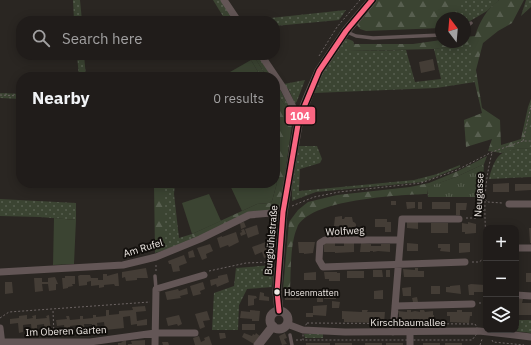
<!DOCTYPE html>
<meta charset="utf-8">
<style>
:root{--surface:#201c1a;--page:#2d2927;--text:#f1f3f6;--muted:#a2a1a2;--line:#3d3a39}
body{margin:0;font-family:"IBM Plex Sans",sans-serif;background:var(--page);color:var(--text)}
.controls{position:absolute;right:12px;bottom:12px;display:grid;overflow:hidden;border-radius:8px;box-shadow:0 2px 10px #0003}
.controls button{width:36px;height:36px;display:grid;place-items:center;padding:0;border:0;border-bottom:1px solid var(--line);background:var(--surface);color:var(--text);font:20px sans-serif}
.compass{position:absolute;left:435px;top:12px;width:36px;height:36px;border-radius:50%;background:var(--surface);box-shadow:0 2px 10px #0003;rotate:344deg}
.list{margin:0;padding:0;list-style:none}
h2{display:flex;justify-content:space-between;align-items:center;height:52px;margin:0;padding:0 16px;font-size:17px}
h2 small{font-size:13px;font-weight:400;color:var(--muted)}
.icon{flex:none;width:22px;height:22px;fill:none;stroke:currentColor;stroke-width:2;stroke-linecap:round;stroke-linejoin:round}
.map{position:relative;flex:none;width:531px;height:345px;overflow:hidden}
.search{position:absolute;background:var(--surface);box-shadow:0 2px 10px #0003;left:16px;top:16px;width:264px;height:44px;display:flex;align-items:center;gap:10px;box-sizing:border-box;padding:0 14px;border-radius:16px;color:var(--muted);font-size:15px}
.panel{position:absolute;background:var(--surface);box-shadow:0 2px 10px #0003;left:16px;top:72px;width:264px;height:116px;border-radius:16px}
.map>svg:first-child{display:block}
</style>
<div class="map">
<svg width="531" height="345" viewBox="0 0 531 345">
<defs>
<pattern id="grass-dots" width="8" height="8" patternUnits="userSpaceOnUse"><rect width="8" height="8" fill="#3b4432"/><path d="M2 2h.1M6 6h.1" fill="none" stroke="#585f50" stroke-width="1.8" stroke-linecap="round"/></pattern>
<pattern id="forest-firs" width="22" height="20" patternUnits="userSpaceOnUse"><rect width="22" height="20" fill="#3b4432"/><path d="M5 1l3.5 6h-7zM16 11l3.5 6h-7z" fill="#585f50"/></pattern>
<pattern id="park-tufts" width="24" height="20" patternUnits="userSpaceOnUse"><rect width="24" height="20" fill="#3b4432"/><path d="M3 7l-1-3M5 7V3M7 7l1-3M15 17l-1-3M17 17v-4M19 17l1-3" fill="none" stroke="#585f50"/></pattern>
</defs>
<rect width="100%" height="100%" fill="#2a2622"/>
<path fill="url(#grass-dots)" d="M73,0H80L82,21H74Z
M213,0H222L236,21H226Z
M460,0H499L487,11L465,24V18H460Z
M526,0H531V7L521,16Z
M346,10L339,20L275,26V21H242Z
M343,39H348L353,41L354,44L349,45V51L406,50L415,82L441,79L434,49L472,43V66L475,82L436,88L314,93L324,70Z
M77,55H84L86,77H79Z
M248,55H259L273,77H267L255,58L251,60Z
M275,80L292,112L291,115L275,90Z
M305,80L297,101L295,104L289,90L284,84Z
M0,93L21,94V99L0,98Z
M299,146H317L322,159L320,163L300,169L299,191L414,180L437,174L460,165V167L423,182L316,192L292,201V187Z
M531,148V177L489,179C496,151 503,149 531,148Z
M165,183H175L174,194L179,238L192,234L193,240L165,250Z
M0,199L76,203V220L40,217L0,216Z
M274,265L272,287L247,289L239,305L238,330H212L214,293L234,286L236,268Z
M516,320H531V333L506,330H516Z
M304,334H323V338H305Z"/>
<path fill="url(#forest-firs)" d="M376,0H460V18H441V28L366,31L360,29L357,25L358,22Z
M499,0H524L512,23L498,31L483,43L476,70L482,108L500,120L501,145L521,139L528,107L531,99V148L515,149L502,153L488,151L492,139L466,147L464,120L482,113L471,67L472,44L434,49L349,51V44H413L441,40V42H465V37L475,36C480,21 486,10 499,0Z
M255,58L267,77H261L251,60Z
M275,90L291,115L292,124L280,210L250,213L193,240L192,234L257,204L269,203L272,201L277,183L275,158V111L277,104L275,101Z
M487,156L484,164L456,177L428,187L427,194C400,195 308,199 297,228C290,244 291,272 290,289H283L289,222L298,210L308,202L337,195L410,187L429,183L458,171Z
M154,183H165V250L155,253Z"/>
<path fill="url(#park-tufts)" d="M484,164L482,197H428L427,187L456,177Z"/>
<path fill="#3b4432" d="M251,60L261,77H233L230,72Z
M275,180L277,183L272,201L269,203L257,204L242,211L229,183H275Z
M209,194L221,221L192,234L182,203Z
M54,218L76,220L74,264L53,265Z"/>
<path fill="#443d36" d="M433,59L435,70L421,73L419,62Z
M509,183V192H493V184Z
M515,184H531V190L515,191Z
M391,201H396V205H391Z
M406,202H415V208L407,209Z
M418,202H422V209H418Z
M432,202H450V209H432Z
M456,203H467L466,210H460V215H456Z
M342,216V219H344L345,217H352L353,222H354L356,224V227H354V229H356V232L345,233V227L341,228V226H334L335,217Z
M375,219H387V222H391V232H385V227H375Z
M407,220H418V229L407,228Z
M244,222L246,227L241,229L240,223Z
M468,222L476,224V233L465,234V232H462V223L468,224Z
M431,223H448V233H431Z
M257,225L259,234L248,238L245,229Z
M529,228H531V243H530Z
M244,229L246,234L241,236L240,233L242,232L241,230Z
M236,232L239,242L229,247L228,245L220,248L217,238L222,236V237Z
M266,242L270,256L264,258L262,252L255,255L252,247Z
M298,242H315L313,253L304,254V253H299Z
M324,243H335V246H344V243H354V252L335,253V252H324Z
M361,243L371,244V246H381V244H390V252L378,251L373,252V251H370V252H360Z
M407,243L418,244V251H407Z
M459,243H470V252L459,253Z
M210,244L213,251L206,254L207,258L202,260L197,248Z
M438,244H450V252L440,251L441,248H438Z
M193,250L195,257L189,258L188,252Z
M184,255L187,263L179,266L180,271L173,272L171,264H169L168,261Z
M146,268L148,278H137V280L126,281L125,277L122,278V272Z
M415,268H418V271H424V277H404L403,269L415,270Z
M373,270H382L383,277H373Z
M386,270H390V277H386Z
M347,271H364V278H347Z
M316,272V280H304V273Z
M324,272H337V273H340V281H329V279H325Z
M118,273L119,286H115L114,284L104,285V287L99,288V285L91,286V281L87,282V285L79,286L78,276L80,275H90L91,278H98V280H103V274H107V276Z
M526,273H531V282H526Z
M227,274L229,282L217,287L216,284L211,286L210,280L218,278V276Z
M65,276H75V284H72L73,286L68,287V288L63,289L62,278H65Z
M55,277L58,284H56V290L49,291L48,284H42L43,291L35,292L34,278H42V282H48V278Z
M5,282H12L13,293L5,294Z
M203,282L205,289L200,291L201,294L193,296L190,286Z
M471,284L485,285L486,292H474V295H469L468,285Z
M460,285L461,294L446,292V287H450V286Z
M431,286H440V294H431Z
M411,287V296H403L402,288Z
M187,288L188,294L180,296L181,298L167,300L165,292L178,289L179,291Z
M309,289H316V295H309Z
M383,290V299H374V291Z
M300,291V300H285V293L294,294V292Z
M324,291H338V295H336V299H324Z
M260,292L264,293V296L269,297V301L259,300Z
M248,295L256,296L257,298L254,299V305L248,306Z
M317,297L323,298V302H317Z
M417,297L418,302H413L412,298Z
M516,299H523L522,303H531V315H516Z
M332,301L340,302L339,308H332Z
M327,305L326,316L313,315V317H306V313H313V306Z
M145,306L146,311L136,312L137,321L147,319V325L137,326V324L131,325L130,316L123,317L124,328L105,330L104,322L97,323L98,332H93L92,324H84L85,333L79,334L78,325L70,326L71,333L65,334L64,325L57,326L56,320L67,319L66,316H69L70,320L80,319V316H83V319L93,318V315H96V317L106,316V310H109V315L119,314V311L133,310L132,307Z
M250,310L260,311L259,321H252V319L240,318L241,311L250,312Z
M362,310H368L367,312H385L384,323L344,322V319H342V311L362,312Z
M407,310H411V312L415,311L420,312V310H424L425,312L433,311V315H434V323L398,324L399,315L398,311L407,312Z
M457,310H462V312H472V316H470L469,323L450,322V316H447V312H457Z
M207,311L210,320L203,321L205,327L200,329L195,314Z
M27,315V319L33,318L32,316L36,315V319L47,318L46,316L49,315L51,332L45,333L44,324L37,325V332L32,333L31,324L23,325V332L19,333L18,323L10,324V319L19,318V316Z
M179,315L182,324L178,326L177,324L168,326L166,318Z
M242,324H255V330H242Z
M219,333H225L226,338L220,339Z
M244,333L252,336L253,334L255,335L256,333L260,336L254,344L242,337Z
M285,333L287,338L284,339L287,344L282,345L279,336Z
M199,336L201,342L205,340L204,338L209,336L212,345H195L193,338Z
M126,340V345H118V343H122L121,342Z
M145,340V345H128V344H132L131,341Z
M162,342H168L169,345H163Z
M306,343H330V345H306Z
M335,343H352V345H335Z
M365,343H382V345H365Z
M386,343H403V345H386Z
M423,343H440V345H423Z
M445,343H462V345H445Z"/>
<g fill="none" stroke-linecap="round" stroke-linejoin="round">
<path stroke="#6b6362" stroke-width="1" stroke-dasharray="2 2" stroke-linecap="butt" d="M319,56L337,27L360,0
M0,95L21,96
M523,141L531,106
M485,199L488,202L502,203
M292,206L314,197L339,192L421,183L457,170L492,152L523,141H531
M466,218H476L484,210
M486,239C484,207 484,184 492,153
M472,262H479L486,257
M156,271V265
M209,271L246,263L271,262
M479,303H486
M53,311L54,335
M0,318L9,312L150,302
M307,323L475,324L479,331L472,340H303V330Z
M296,340H302
M492,340L493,342L524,345
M480,345L482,339"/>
<path stroke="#635656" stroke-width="3.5" d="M465,28L471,23
M347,32L356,36L373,38L441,35
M155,276L156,289
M290,335L292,345"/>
<path stroke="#635656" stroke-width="7" d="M224,0L238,21
M261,55L284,89L299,119
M509,204H531
M400,240H325L320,243L319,260L323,267L465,262
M516,248H531
M0,272L123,265L156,257L200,239L249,215L283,212
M516,295L531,296
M395,306L472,304
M287,324L303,330L345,332L479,331L531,337
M0,328L2,345
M393,332L402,219H459
M1,342H90L155,333H195
M155,345L156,289L204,275
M410,345V332"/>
<path stroke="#635656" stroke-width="9" d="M279,311L277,292L283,212L299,119L309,94L319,71L346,31L372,0
M270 320a9 9 0 1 1 18 0a9 9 0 1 1-18 0Z
M258,345L273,326"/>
<g stroke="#120f0c" stroke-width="8">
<path id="bus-1" d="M279,311L277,292L283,212L299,119L319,71L346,31L372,0"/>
</g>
<use href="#bus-1" stroke="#fa6682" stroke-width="5"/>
</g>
<circle fill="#efe9e5" stroke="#120f0c" stroke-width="1.5" cx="277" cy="292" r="3.5"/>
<g text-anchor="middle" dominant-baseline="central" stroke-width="4" stroke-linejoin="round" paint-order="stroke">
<g font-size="9" fill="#efe9e5" stroke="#120f0c" text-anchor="start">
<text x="284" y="292">Hosenmatten</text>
</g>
<g font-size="10" fill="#efe9e5" stroke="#120f0c">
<text transform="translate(479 195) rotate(-87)">Neugasse</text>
<text transform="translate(345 231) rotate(-3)">Wolfweg</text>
<text transform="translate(271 240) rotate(-85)">Burgbühlstraße</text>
<text transform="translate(143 248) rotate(-17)">Am Rufel</text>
<text x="408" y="322">Kirschbaumallee</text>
<text transform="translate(66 331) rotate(-2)">Im Oberen Garten</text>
</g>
</g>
<rect stroke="#120f0c" stroke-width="1.5" x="285" y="106" width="31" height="19" rx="4" fill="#fa6682"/>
<g font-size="11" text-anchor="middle" font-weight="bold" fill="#fff">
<text x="300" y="120">104</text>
</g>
</svg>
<div class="controls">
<button>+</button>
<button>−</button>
<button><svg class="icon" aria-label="layers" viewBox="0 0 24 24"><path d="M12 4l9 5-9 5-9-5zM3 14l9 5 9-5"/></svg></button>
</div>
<svg class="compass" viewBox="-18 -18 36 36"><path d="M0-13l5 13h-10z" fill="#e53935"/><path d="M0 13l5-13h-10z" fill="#a2a1a2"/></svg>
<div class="search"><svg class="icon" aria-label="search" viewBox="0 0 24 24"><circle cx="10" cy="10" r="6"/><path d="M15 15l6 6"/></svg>Search here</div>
<section class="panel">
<h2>Nearby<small>0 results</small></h2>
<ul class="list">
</ul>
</section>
</div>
